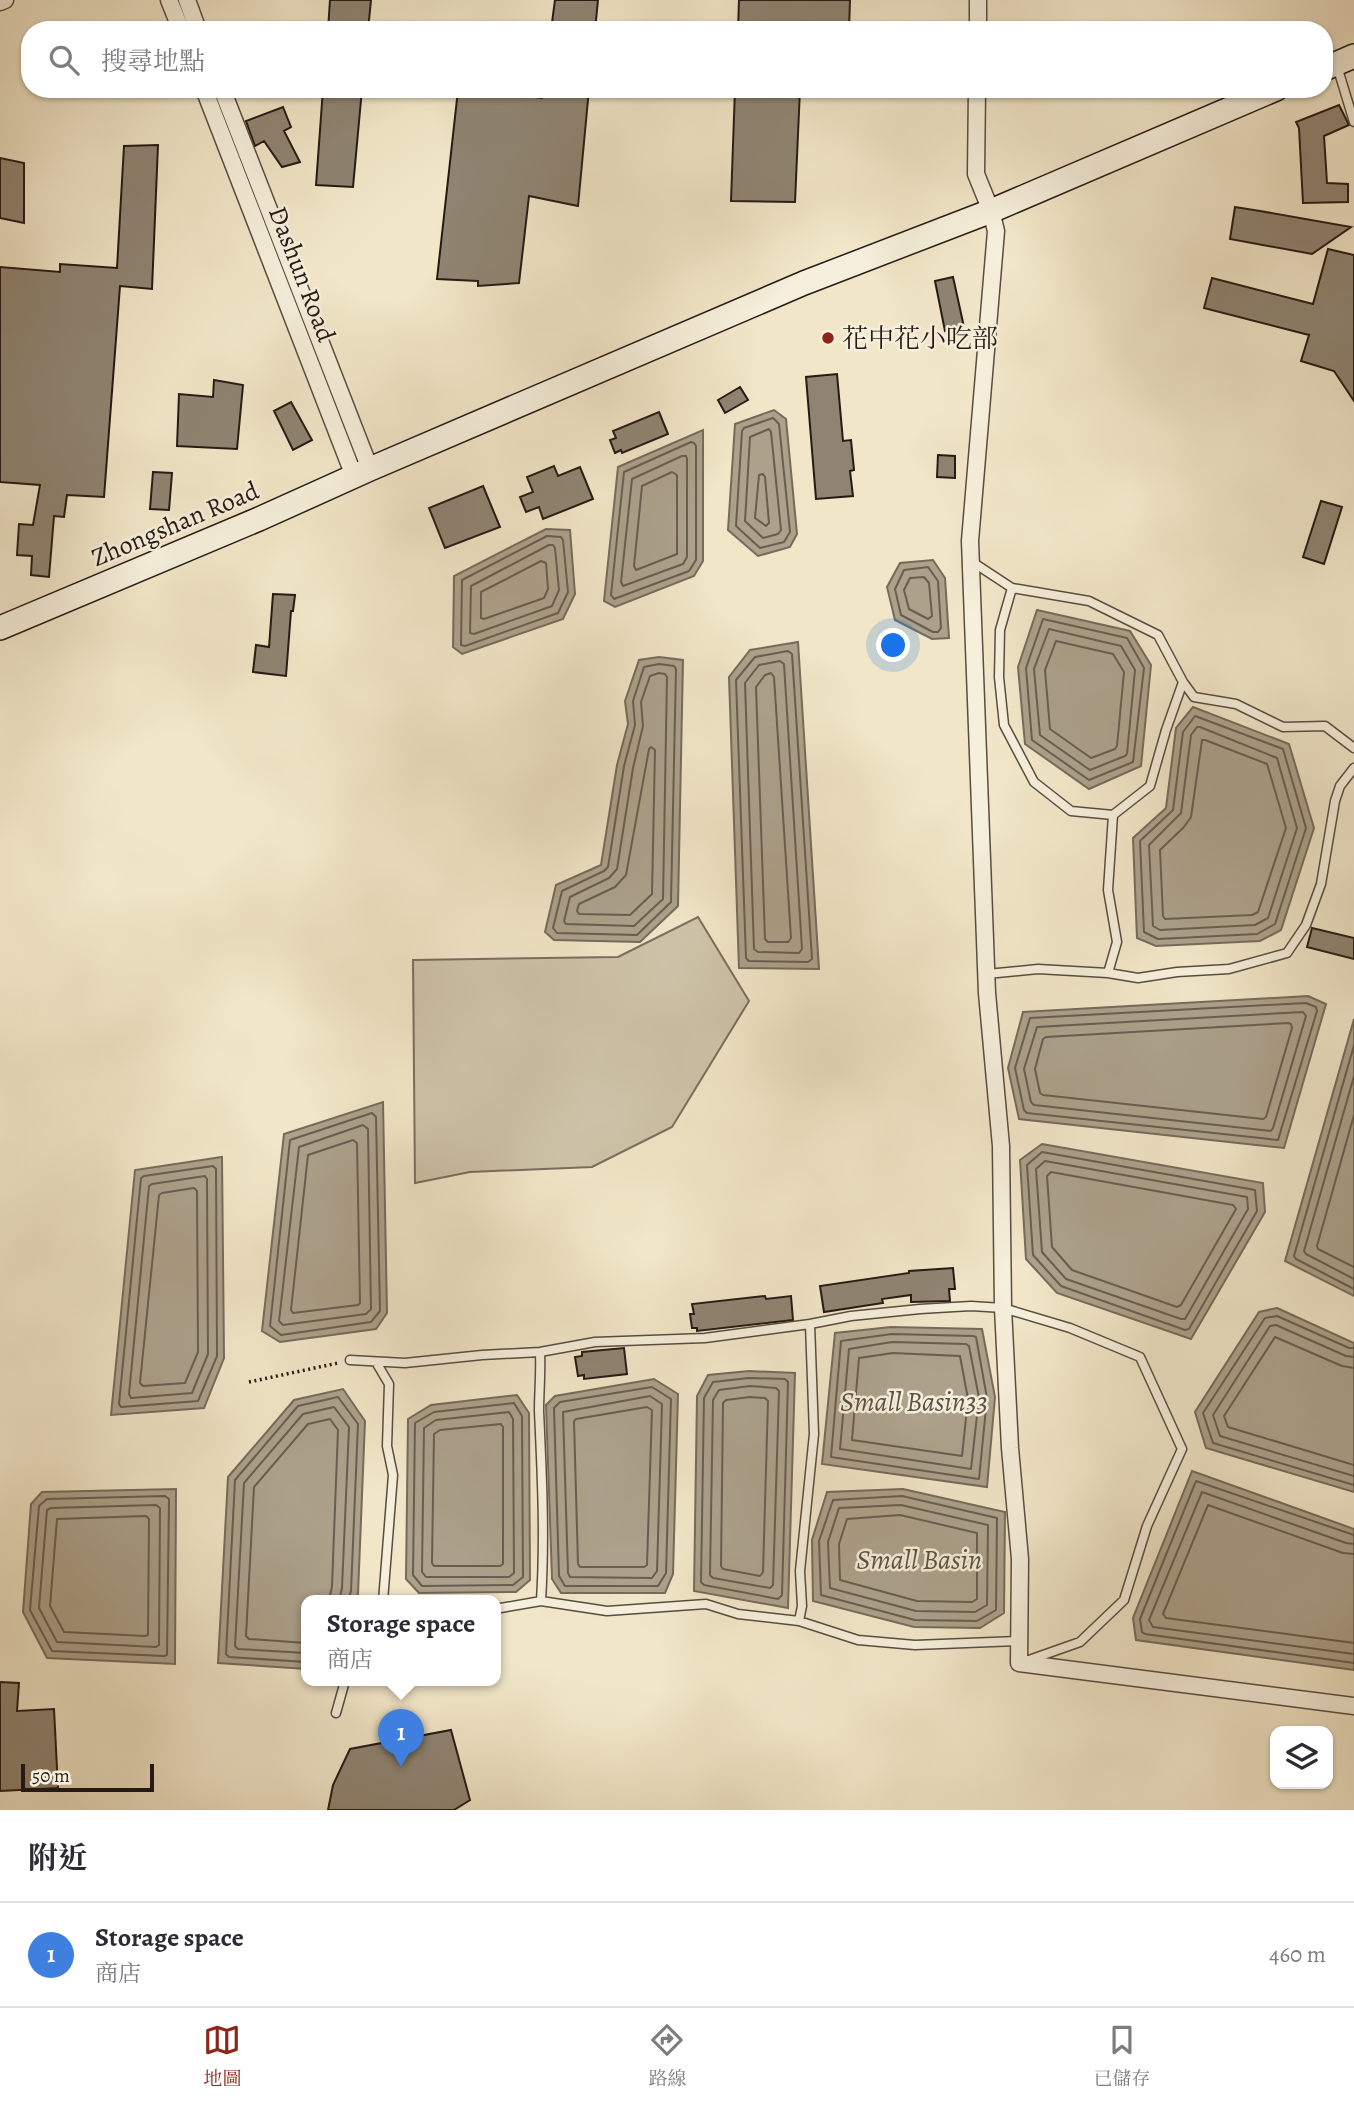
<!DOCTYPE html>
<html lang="zh-TW">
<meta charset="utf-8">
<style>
:root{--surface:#fff;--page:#f7f7f7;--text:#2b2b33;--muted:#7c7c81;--line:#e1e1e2;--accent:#8f2418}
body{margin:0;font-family:Alegreya,"Noto Serif TC",serif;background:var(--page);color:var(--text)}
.controls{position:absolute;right:21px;bottom:21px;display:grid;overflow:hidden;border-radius:14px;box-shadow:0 2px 5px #0004}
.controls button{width:63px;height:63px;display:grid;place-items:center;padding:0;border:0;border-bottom:2px solid var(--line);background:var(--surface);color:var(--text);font:35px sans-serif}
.scale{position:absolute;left:21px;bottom:18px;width:133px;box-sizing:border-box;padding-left:7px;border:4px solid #251a14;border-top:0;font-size:19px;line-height:24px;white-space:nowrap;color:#251a14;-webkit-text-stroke:5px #f6efdb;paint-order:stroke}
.you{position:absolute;left:894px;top:646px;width:24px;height:24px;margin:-18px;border:5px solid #fff;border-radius:50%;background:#1a73e8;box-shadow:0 0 0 10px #1a73e833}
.badge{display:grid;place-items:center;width:46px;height:46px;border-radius:50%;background:var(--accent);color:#fff;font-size:23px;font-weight:700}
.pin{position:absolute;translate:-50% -58px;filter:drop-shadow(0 2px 4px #0008)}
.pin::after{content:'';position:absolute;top:37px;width:24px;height:21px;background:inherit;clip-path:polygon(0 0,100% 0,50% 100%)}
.popup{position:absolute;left:301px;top:1595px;width:200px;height:91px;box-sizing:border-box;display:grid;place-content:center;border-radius:14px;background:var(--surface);filter:drop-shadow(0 2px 5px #0005);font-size:23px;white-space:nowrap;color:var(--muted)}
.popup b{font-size:26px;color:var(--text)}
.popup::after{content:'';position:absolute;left:50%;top:100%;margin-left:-14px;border:14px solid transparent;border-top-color:var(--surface)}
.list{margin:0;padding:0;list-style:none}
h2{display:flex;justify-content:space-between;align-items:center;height:91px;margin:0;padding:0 28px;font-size:30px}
h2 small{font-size:23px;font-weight:400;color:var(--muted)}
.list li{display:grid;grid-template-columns:46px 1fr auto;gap:21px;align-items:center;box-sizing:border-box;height:105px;padding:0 28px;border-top:2px solid var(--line)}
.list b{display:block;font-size:26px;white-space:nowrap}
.list p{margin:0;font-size:23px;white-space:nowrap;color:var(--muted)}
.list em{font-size:23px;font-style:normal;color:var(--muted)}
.icon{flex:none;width:38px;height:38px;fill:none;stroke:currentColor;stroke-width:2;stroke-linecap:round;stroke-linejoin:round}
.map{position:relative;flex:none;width:1354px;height:1810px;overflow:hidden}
.search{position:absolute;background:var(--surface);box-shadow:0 2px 5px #0004;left:21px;right:21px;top:21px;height:77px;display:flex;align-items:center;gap:18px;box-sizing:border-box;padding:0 24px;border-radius:28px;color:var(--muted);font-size:26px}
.sheet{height:196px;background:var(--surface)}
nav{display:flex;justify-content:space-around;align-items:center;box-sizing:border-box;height:98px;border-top:2px solid var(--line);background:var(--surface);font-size:19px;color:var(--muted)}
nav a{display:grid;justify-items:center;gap:4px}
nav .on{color:var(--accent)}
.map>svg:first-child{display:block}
</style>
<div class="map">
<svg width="1354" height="1810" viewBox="0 0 1354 1810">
<rect width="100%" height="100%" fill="#f1e6c8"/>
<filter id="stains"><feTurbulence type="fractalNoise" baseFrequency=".00286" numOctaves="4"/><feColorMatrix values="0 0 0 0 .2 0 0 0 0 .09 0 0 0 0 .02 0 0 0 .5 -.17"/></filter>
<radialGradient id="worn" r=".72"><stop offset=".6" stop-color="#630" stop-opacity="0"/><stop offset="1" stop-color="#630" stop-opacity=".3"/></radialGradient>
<path fill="#cec3a9" stroke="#7a6e5e" stroke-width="2" d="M698,917L749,1001L672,1127L592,1167L470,1172L415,1183L413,960L618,957Z"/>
<path fill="#aca18b" stroke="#766b5b" stroke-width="2" d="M774,410L786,419L797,534L790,547L758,556L728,530L735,424Z
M703,430V561L694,576L615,607L604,601L618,467Z
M546,529L570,530L575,594L563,619L462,654L453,647L454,576Z
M933,560L945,578L949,638L932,639L895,620L887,587L900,563Z
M1037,610L1130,631L1151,665L1141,766L1089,789L1025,744L1018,667Z
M798,642L819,969L739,968L729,677L750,650Z
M659,657L683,660L678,906L640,942L554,940L545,932L556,885L601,865L617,765L628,724L625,701L639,660Z
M1193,707L1289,744L1314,828L1281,930L1260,941L1156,946L1137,938L1133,838L1166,808L1176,728Z
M1308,996L1326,1004L1284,1148L1019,1119L1008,1068L1023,1012Z
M1354,1019V1296L1285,1261Z
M383,1102L387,1313L376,1329L280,1342L262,1331L284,1134Z
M1042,1144L1263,1183L1265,1212L1191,1339L1057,1293L1026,1259L1020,1160Z
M222,1157L224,1358L204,1408L111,1415L135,1170Z
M1277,1308L1354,1343V1492L1206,1448L1195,1412L1259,1312Z
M891,1327L982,1329L995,1397L987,1487L822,1464L835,1333Z
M749,1371L795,1373L788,1608L694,1591L697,1396L708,1375Z
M654,1379L678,1394L673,1574L665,1593H561L552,1579L546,1405L555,1396Z
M343,1389L365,1421L358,1594L354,1601H306V1669L218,1663L228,1477L294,1400Z
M517,1395L529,1413L530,1580L516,1592L419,1593L406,1579L408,1419L431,1405Z
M1192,1471L1354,1529V1670L1136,1640L1133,1618Z
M176,1489L175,1664L47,1658L23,1612L31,1504L42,1492Z
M903,1489L1005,1512L1004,1613L980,1628L914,1627L813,1601L812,1540L827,1492Z"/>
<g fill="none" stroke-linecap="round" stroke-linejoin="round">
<path stroke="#685e50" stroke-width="2" d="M773,418L779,424L790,532L784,542L760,548L736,526L742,431L744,428Z
M769,429L771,432L781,530L778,534L763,538L745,521L750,437Z
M691,442L694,443L696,446V560L689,571L614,599L611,595L624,472Z
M682,456H686L687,459V557L683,564L623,586L621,582L632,479Z
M672,472L677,475V554L636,570L634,566L642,486Z
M759,475L763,474L765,477L769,523L766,526L755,518Z
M547,536L561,537L563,540L568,592L558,613L465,646L461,645L462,580Z
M549,545H553L555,548L559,590L552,606L474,634L470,633L471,586Z
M541,561L546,563L548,589L544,598L484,619L481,618V592Z
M928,567L938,581L941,628L938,632H933L901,615L895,589L904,570Z
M924,577L929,583L932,616L928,619L909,609L904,590L910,578Z
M1043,619L1127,638L1144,668L1133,762L1089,780L1032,740L1026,668Z
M1049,629L1121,646L1135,670L1127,754L1125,756L1090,770L1040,735L1034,669Z
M1056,641L1113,654L1124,672L1117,746L1115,749L1091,758L1050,729L1045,670Z
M788,651L792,654L812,959L808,962L749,961L746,958L736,680L755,657Z
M780,661L784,664L802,949L799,953L758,952L754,949L745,683L759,665Z
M659,664L674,666L676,669L671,902L637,935L557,933L553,928L562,891L604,871L608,867L624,766L635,725L633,701L644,667Z
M659,673L665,674L667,677L663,899L634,926L566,924L564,921L570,897L609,878L617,869L633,768L643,726L641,702L650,676Z
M771,673L774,677L791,938L788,942H768L765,939L756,687L765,675Z
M1195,716L1283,749L1306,828L1275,924L1257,934L1158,939L1144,932L1140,841L1173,810L1183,732Z
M1197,727H1200L1277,758L1297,828L1268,918L1255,925L1160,930L1153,926L1149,845L1181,813L1191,735Z
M1202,740H1205L1267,764L1286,828L1258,912L1252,915L1165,919L1163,916L1160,850L1184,827L1191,817Z
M651,747L655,750L652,894L630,915L579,914L577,911L579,904L615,887L626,875L649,749Z
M1306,1003L1316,1007L1317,1011L1278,1140L1027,1113L1024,1110L1015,1068L1030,1018Z
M1303,1012L1306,1016L1273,1128L1271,1131L1034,1105L1031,1102L1024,1069L1037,1027Z
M1288,1023L1291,1024L1292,1028L1266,1117L1263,1119L1043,1095L1040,1093L1035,1069L1043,1039L1046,1037Z
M1354,1045L1294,1256L1296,1259L1354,1289
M1354,1076L1304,1251L1306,1254L1354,1279
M372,1113L376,1117L380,1311L371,1322L281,1335L270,1326L290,1140Z
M1354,1115L1317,1246L1318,1249L1354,1267
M363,1125L368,1129L371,1309L366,1314L283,1325L279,1321L299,1147Z
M353,1140L357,1143L360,1303L358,1305L293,1313L291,1310L308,1155Z
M1042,1152L1255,1190L1257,1211L1189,1329L1185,1330L1061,1286L1033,1255L1027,1165Z
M1045,1161L1247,1197L1248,1209L1185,1319H1181L1066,1279L1042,1252L1036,1169Z
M213,1166L216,1169L217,1356L198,1401L121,1407L119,1404L141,1178L144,1176Z
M1051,1172L1233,1205L1236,1209L1181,1305L1177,1307L1072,1270L1052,1247L1047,1176Z
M205,1176L207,1179L208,1354L192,1393L131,1398L129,1394L149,1186L152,1184Z
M194,1188L197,1191L198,1352L185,1383L143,1386L140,1383L159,1195L162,1193Z
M892,1334L973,1336L976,1337L987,1398L979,1479L831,1457L841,1341Z
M892,1342L966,1344L969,1346L979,1398L971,1469L840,1449L849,1349Z
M1354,1348H1349L1277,1316L1265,1318L1203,1413L1213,1443L1354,1485
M893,1353L960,1356L968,1399L962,1456L852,1440L859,1358Z
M1354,1357L1346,1356L1276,1325L1270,1326L1213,1415L1220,1436L1354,1476
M1354,1368L1342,1366L1275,1337L1224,1416L1228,1427L1354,1465
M749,1378L785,1379L788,1382L782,1595L778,1599L704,1585L701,1582L704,1398L713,1382Z
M750,1386L776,1388L779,1391L773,1585L770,1588L713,1578L710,1575L713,1400L719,1390Z
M652,1387L671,1399L666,1573L658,1586H565L559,1576L554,1408L560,1402Z
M650,1396L662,1404L657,1571L652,1578L570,1577L568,1573L563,1412Z
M750,1397L765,1398L768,1401L763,1572L760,1576L723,1569L721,1566L723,1403L726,1400Z
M514,1403L522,1416L523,1577L513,1585L422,1586L413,1575L415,1423L434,1412Z
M647,1407L652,1410L647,1565L644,1567H580L578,1564L574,1421L576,1419Z
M509,1412L513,1419L514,1573L509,1577H426L422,1572L424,1428L436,1420Z
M501,1424L503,1427V1564L500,1566H434L432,1563L434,1434L440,1430Z
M165,1496L169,1499L167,1655L164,1656L52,1651L30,1610L39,1506L47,1499Z
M902,1496L997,1518L996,1610L977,1621L915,1620L821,1595L819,1541L833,1500Z
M156,1505L160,1508L159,1645L156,1647L57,1642L39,1608L47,1510L51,1508Z
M901,1505L988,1525L987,1605L975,1612L916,1611L830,1588L828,1542L839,1508Z
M900,1515L977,1533V1599L972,1602L917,1601L840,1580L839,1544L847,1519Z
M146,1516L149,1519L148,1635L145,1636L64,1632L50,1606L57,1519Z
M1354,1535L1196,1481L1140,1619L1142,1632L1145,1634L1354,1663
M1354,1544L1346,1543L1202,1492L1149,1620L1153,1627L1354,1654
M1354,1554L1343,1553L1208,1505L1163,1614L1166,1618L1354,1643
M306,1643L249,1639L246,1636L254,1487L308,1424L330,1419L338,1430L332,1586L329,1601
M306,1653L238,1649L235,1646L244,1483L303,1414L334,1407L349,1427L342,1588L339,1601
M306,1662L229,1657L226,1654L235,1480L298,1406L338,1397L358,1424L351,1591L348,1601"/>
</g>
<path fill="#8f8472" stroke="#251a14" stroke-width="2" d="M330,0H371L368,30H328Z
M555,0H598L595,30H551Z
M739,0H850L849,30H738Z
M323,89H362L353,187L316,185Z
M543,89H589L578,206L529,196L519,283L478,286V281L437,279L458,90L496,92L542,98Z
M735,89H800L795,202L731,201Z
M1339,105L1349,125L1324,136L1327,183L1348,184V202L1303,203L1299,128L1296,122Z
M283,107L291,127L284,131L300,162L282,167L264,141L255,146L246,121Z
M158,145L152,289L120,286L104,497L67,495L64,517L54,516L49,577L31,575L32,556L17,555L19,524L33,525L40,485L0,482V267L60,272V264L117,268L124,146Z
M0,158L24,163V223L0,218Z
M1235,207L1260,211L1351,227L1312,254L1230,239Z
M1328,249L1354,255V401L1334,371L1301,361L1309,335L1204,308L1212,278L1313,304Z
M953,277L964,327L945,331L935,281Z
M837,374L843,441L851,440L854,470L850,471L853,496L816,499L806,377Z
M214,380L243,385L237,449L177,446L179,394L213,397Z
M740,387L748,400L725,413L718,400Z
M291,402L312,440L293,450L274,411Z
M659,412L668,434L622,453L621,450L615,453L610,440L616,438L613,431Z
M938,455L955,456V478L937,477Z
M554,466L558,476L580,467L593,499L543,519L539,507L526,512L520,497L533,492L527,477Z
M153,472L172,473L169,510L150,509Z
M483,486L500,527L445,548L429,508Z
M1321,501L1342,507L1324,564L1303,557Z
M273,594L295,595L293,611H291L286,676L253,672L256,645L269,647Z
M1312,928L1354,938V959L1307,947Z
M953,1268L955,1289H949L950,1301L911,1302V1295L882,1299L883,1303L824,1312L820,1286L909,1273V1271Z
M765,1296L766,1299L791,1296L793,1320L697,1331V1328H692L690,1314H694L692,1304Z
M624,1348L627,1374L584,1379V1375L578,1376L575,1357L582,1356V1352Z
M0,1682L19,1683L17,1711L54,1709L58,1788L0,1791Z
M451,1730L470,1800L454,1810H328L333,1785L350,1749Z"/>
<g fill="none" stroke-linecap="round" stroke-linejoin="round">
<g stroke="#584d41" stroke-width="11">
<path id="lane" d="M1337,66L1354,122
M971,561L1012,588L1000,630L999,677L1004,725L1034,782L1071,811L1113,815L1108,890L1117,942L1108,973L1038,969L987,974
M1012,588L1089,601L1158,635L1183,682L1166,730L1150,786L1113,815
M1183,682L1194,697L1236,704L1283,727L1325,726L1354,748
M1108,973L1138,978L1177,972L1229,969L1287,953L1306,925L1321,884L1335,801L1340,786L1354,768
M350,1360L405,1363L482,1355L540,1352L595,1342L705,1338L810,1324
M376,1362L389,1384L387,1446L393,1475L383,1601
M541,1601L607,1611L706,1604L738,1614L799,1621
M495,1609L541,1601C545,1538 542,1475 539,1411C539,1392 541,1372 540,1352
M1019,1641L915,1645L858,1640L799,1621L802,1606L800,1571L814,1434L810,1324L851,1316L920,1309L971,1306L1003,1308L1070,1328L1140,1357L1182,1449L1147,1526L1124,1600L1080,1642L1029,1660
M336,1713L345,1681"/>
</g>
<g stroke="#584d41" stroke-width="19">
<path id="street" d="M169,0L181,30
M187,0L198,30
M0,2L5,0
M978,30V0
M204,89L354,476
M222,89L370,469
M977,89L976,174L991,211L996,231L970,541L987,993L1001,1146L1003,1308L1010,1448L1020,1559L1019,1663L1354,1706"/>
</g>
<g stroke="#251a14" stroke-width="26">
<path id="secondary" d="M1324,69L1354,56
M0,628L259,519L370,469L804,283L991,211L1276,89"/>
</g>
<path stroke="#251a14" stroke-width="3.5" stroke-dasharray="2 3.5" stroke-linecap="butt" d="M249,1382L338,1363"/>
<use href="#lane" stroke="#f6efdb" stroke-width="8"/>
<use href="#street" stroke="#f6efdb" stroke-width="16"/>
<use href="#secondary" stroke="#f6efdb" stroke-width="23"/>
</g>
<circle fill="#8f2418" stroke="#f6efdb" stroke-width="2.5" cx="828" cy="338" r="7"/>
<g text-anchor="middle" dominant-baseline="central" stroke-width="5" stroke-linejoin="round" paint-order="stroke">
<g font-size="26" fill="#251a14" stroke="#f6efdb">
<text transform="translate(302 274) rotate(69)">Dashun Road</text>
<text transform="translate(175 524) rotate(-23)">Zhongshan Road</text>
</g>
<g font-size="26" fill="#251a14" stroke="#f6efdb" text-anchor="start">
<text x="842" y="338">花中花小吃部</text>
</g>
<g font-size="28" font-style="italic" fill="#5b5044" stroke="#f6efdb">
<text x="914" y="1402">Small Basin33</text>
<text x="919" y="1560">Small Basin</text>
</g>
</g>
<rect width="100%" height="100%" filter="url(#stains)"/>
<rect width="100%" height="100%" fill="url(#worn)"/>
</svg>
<div class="controls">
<button><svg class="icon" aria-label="layers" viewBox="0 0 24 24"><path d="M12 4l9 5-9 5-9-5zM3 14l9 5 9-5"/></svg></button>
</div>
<div class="scale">50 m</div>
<div class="you"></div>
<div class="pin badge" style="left:401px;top:1767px;background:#3f7fe0">1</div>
<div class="popup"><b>Storage space</b>商店</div>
<div class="search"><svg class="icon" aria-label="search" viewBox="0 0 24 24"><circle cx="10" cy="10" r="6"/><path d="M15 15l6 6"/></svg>搜尋地點</div>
</div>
<section class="sheet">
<h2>附近<small></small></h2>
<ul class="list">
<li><span class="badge" style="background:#3f7fe0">1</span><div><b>Storage space</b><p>商店</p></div><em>460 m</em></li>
</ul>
</section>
<nav>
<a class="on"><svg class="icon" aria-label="map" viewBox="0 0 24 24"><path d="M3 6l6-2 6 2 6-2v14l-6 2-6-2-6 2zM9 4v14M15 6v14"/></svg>地圖</a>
<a><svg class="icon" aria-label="directions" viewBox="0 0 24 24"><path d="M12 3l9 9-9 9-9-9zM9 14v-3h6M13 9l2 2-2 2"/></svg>路線</a>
<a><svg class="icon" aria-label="saved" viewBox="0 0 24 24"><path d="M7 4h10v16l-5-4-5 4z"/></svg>已儲存</a>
</nav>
